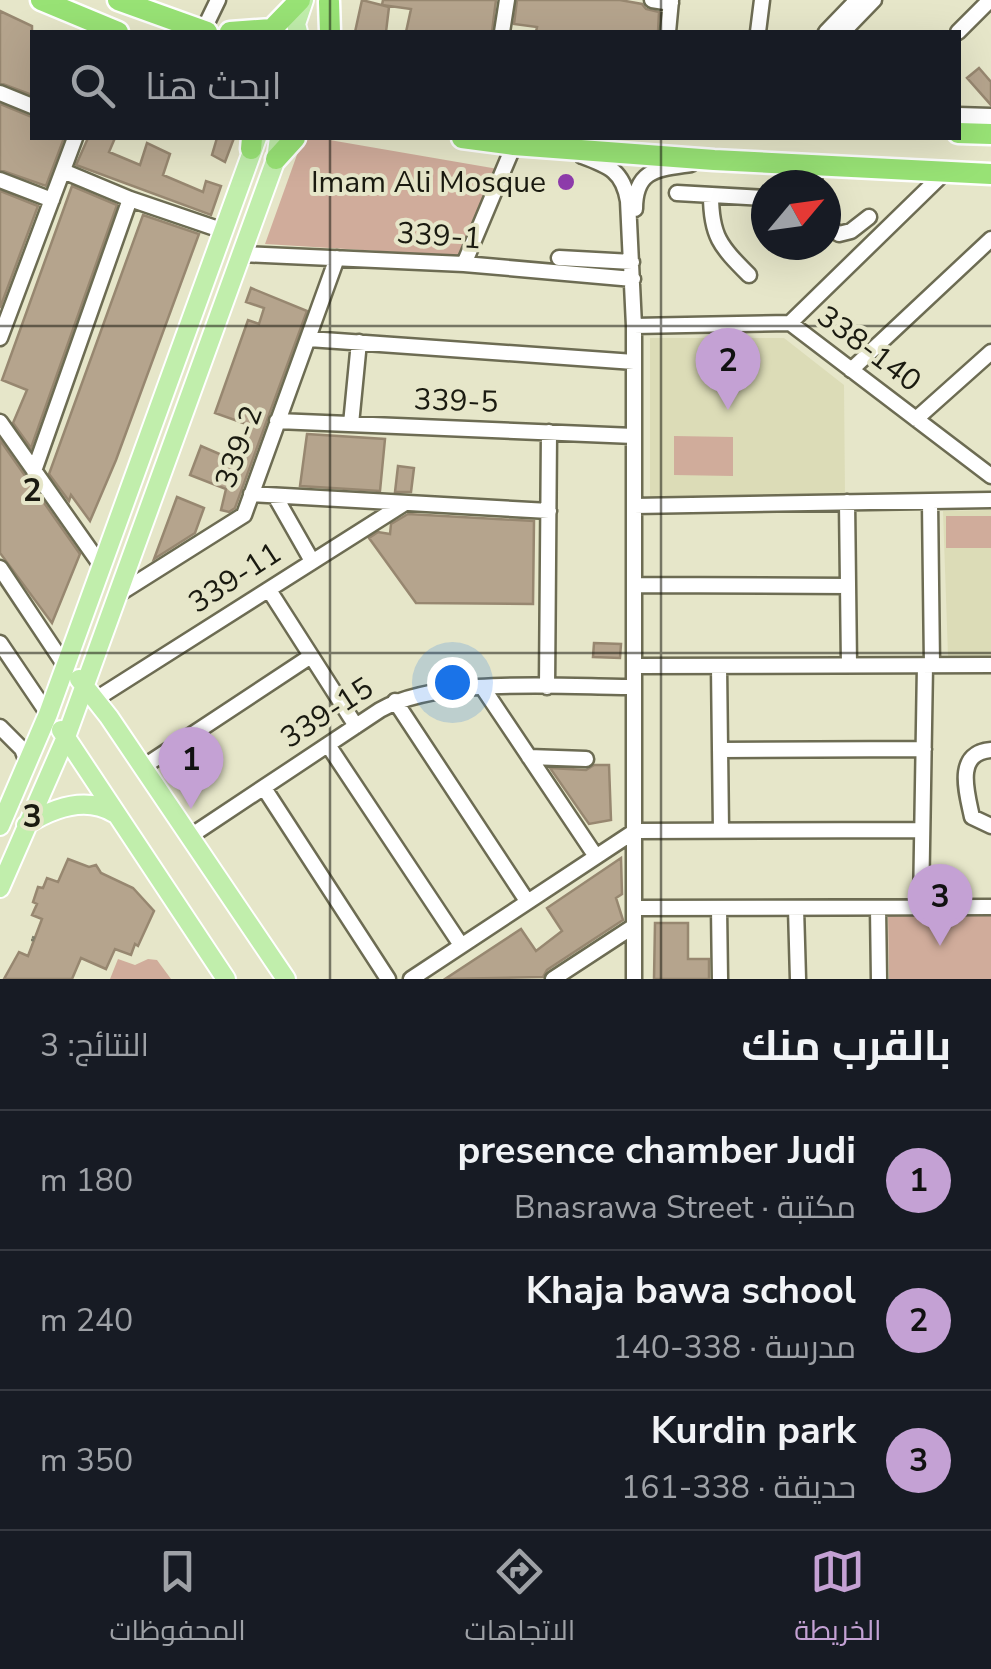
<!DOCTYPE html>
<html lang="ar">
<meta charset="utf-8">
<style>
:root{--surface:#171b24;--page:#20242c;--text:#f1f3f6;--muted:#9ea1a6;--line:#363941;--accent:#c4a1d4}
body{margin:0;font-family:"Nunito Sans",Cairo,sans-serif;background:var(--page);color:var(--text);direction:rtl}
.compass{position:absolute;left:751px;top:170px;width:90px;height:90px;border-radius:50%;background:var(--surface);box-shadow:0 10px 40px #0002;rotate:61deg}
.you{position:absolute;left:452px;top:682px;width:35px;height:35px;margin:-25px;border:8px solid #fff;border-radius:50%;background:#1a73e8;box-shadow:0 0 0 15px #1a73e833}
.badge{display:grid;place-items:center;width:65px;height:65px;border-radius:50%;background:var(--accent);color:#111;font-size:32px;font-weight:700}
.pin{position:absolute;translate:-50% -82px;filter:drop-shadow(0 2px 5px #0008)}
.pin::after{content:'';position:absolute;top:52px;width:35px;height:30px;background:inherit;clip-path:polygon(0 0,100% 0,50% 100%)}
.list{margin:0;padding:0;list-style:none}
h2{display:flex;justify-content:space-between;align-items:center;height:130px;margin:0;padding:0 40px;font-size:42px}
h2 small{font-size:32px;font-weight:400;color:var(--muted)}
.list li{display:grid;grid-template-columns:65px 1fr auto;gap:30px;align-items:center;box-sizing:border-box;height:140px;padding:0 40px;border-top:2px solid var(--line)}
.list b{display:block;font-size:38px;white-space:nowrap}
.list p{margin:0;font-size:32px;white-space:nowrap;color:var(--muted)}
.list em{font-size:32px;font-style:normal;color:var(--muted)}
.icon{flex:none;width:55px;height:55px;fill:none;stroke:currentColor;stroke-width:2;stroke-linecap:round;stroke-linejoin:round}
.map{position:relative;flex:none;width:991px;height:979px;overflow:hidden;direction:ltr}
.search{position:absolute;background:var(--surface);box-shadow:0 10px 40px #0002;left:30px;right:30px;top:30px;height:110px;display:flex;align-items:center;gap:25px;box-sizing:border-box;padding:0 35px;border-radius:0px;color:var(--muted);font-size:38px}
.sheet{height:550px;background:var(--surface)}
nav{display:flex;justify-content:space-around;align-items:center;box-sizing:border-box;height:140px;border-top:2px solid var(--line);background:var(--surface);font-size:28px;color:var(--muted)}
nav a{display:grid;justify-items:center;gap:5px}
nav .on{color:var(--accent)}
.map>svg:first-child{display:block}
</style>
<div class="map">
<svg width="991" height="979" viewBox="0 0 991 979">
<rect width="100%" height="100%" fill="#e6e6c9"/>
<path fill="#dcdcb7" d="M650,338H784L844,385L845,496L650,497Z
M991,510V656H948L943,511Z"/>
<path fill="#d0ac9b" d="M303,138H318L498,169L460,256L265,244Z
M674,436L733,437V476L674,475Z
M946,516H991V548H946Z
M991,913V979H889L888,914Z
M118,959L135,965L148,959L157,960L171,979H110Z"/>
<path fill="#b5a48d" stroke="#978770" stroke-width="2.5" d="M362,0L389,7L386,32H355Z
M383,0H496L492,32H406L411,9L382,5Z
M517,0H620L642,4L646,9L659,12L658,32H536L537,27L514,24Z
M0,11L32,26V95L0,83Z
M979,68L991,82V105L967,78Z
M0,104L32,117V138H64L46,186L0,170Z
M88,138H115L109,152L140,165L147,143L170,154L163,175L203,192L206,181L221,186L211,215L76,165Z
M217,138H234L225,162L212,155Z
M72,186L117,205L31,448L13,423L27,390L2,380Z
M0,191L38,206L0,308Z
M143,215L199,234L116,460L90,521L71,495L69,501L49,474Z
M251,288L307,311L235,508L229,512L221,510L226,489L190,475L201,446L238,462L243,446L249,425L215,413L248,320L259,324L264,308L246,302Z
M307,434L385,439L380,491L300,486Z
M0,440L80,554L52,623L0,553Z
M398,466L414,468L411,492H395Z
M177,497L204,508L195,533L154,559Z
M408,514L534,521L533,604L416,603L369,538L378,532L390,534L391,524Z
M594,643L621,644L620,658L593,657Z
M594,765H609L611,820L589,824L550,768L586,770Z
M621,858L622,894L616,898L623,920L547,970L543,977L445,979L521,929L536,951L562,931L547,908Z
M68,859L89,867L96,865L101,873L133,888L154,911L138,946L135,944L131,955L115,949L106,969L81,958L72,979H4L19,952L28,956L42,919L32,915L37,904L33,902L38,887L43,888L47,878L58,882Z
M655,923H688V959H709V979H654Z"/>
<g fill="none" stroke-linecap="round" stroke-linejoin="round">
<g stroke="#6d6c53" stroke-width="19">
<path id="minor" d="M652,0L671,3
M203,31L218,0
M502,32L507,0
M668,32L671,0
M758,32L762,0
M826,32L857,0
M843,32L874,0
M958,32L990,0
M0,93L32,106
M958,115L991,116
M582,156C609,166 623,171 628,201L634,326V979
M63,171L130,199L221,230
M0,180L52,200
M814,185L815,166
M677,193L766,198
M711,195C711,236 720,246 749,275
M635,209C635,169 658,169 691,164
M826,225L839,234L851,231L869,217
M242,254L464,264L633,279
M559,258L632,262
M464,264L514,145
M790,323L945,172
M634,326L790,323L991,476
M0,338L75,138
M309,339L634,362
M851,370L991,239
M916,419L991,352
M277,421L634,436
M0,422L100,564
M351,424L359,342
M34,471L130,199
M251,494L549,511
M275,496L312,561
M847,502L849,665
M930,502L932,665
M634,506L991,500
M0,568L64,664
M634,585L848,586
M269,590L356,726
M117,595L244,515L337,258
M0,643L48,714
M634,666L991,665
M719,666L721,830
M547,687L549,432
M483,688L595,855
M96,699L405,503
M395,701L527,901
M0,727L22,749L27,762
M328,745L461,945
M720,750L924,749
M991,750C954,753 967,793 972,817L991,826
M529,757L586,759
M143,767L311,656
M264,788L388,979
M189,837L380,710C440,676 564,687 634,687
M921,907L925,665
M634,908L991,907
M719,908L720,979
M796,908L798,979
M878,908L879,979
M411,979L635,831L922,830
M553,979L634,926"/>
</g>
<g stroke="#fff" stroke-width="22">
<path id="major" d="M298,32L296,24L304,0
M79,679L109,717L286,979
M61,730L226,979
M26,825C53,808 86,796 114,813
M0,826L48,714L257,138
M0,888L66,737L276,159L279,138"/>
</g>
<g stroke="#fff" stroke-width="25">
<path id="highway" d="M41,0L118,32
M118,0L207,32
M329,2L330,32
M230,32L272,29L300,0
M958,133L991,134
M462,138L514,145L714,160L991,174
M251,149L252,138
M276,159L295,138"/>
</g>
<path stroke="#7e7e6a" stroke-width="2.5" stroke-dasharray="10 5" stroke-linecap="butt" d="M32,937L35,938
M31,940H34"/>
<use href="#minor" stroke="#fff" stroke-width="14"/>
<use href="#major" stroke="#c1eeac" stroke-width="18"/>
<use href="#highway" stroke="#98e275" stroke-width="20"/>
</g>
<path fill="none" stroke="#1a1a10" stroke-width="2.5" stroke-opacity="0.55" d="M330,0V32M661,0V32M330,138V979M661,138V979M0,326H991M0,653H991"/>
<circle fill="#8e3cab" stroke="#e6e6c9" stroke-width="4" cx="566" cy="182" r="10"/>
<g text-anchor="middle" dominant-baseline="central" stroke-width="8" stroke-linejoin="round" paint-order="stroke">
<g font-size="30" fill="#1a1a10" stroke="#e6e6c9" text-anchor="end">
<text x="546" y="182">Imam Ali Mosque</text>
</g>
<g font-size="30" fill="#1a1a10" stroke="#e6e6c9">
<text transform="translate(439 236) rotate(4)">339-1</text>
<text transform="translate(869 349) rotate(37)">338-140</text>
<text transform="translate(456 401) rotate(2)">339-5</text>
<text transform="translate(239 447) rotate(-70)">339-2</text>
<text transform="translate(235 578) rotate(-33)">339-11</text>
<text transform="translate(327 713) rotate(-33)">339-15</text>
</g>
</g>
<g font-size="32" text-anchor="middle" font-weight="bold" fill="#1a1a10" stroke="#e6e6c9" stroke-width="8" stroke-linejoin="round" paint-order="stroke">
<text x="32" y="501">2</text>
<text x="32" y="827">3</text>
</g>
</svg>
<svg class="compass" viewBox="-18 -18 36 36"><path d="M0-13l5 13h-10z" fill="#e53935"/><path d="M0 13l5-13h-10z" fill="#9ea1a6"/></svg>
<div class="you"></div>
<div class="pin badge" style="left:191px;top:809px">1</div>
<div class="pin badge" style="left:728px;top:410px">2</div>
<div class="pin badge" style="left:940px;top:946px">3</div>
<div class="search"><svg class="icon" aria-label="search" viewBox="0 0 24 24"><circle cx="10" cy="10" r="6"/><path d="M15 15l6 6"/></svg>ابحث هنا</div>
</div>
<section class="sheet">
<h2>بالقرب منك<small>النتائج: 3</small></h2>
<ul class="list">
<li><span class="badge">1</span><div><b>presence chamber Judi</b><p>مكتبة · Bnasrawa Street</p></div><em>180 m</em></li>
<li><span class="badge">2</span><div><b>Khaja bawa school</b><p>مدرسة · 338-140</p></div><em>240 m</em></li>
<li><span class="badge">3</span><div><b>Kurdin park</b><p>حديقة · 338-161</p></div><em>350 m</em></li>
</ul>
</section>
<nav>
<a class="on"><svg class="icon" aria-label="map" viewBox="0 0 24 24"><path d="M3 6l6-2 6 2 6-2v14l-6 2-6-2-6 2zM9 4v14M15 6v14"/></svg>الخريطة</a>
<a><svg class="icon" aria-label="directions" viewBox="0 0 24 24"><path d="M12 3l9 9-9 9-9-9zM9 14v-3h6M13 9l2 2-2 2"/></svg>الاتجاهات</a>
<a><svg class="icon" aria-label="saved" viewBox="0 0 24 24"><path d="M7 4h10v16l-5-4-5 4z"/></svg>المحفوظات</a>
</nav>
